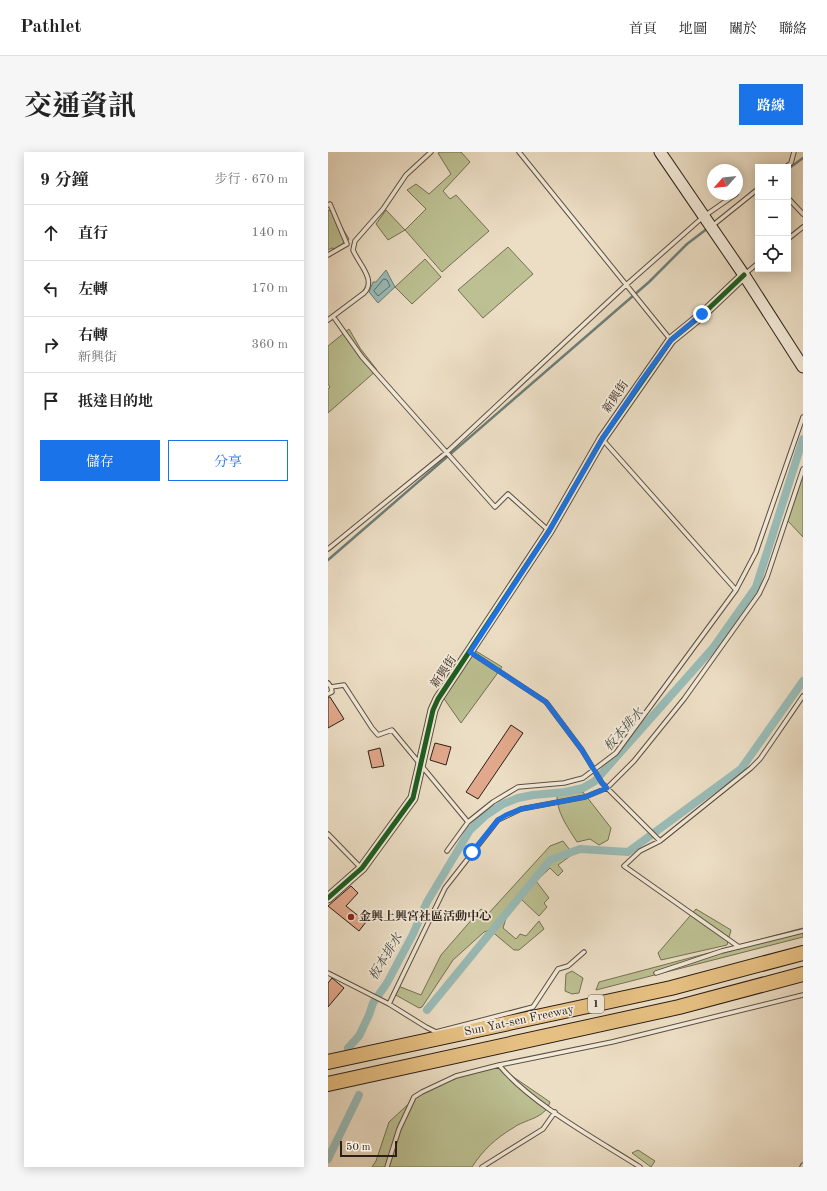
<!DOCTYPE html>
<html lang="zh-TW">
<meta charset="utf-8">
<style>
:root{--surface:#fff;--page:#f6f6f6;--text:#222;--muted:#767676;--line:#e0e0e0;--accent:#1a73e8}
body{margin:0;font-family:"Old Standard TT","Noto Serif TC",serif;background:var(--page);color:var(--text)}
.controls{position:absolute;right:12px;top:12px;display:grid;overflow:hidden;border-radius:0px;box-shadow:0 2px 10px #0003}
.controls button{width:36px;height:36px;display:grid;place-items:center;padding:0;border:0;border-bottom:1px solid var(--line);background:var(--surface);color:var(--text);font:20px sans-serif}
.compass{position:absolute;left:379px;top:12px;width:36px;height:36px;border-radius:50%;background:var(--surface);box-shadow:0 2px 10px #0003;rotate:243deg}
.scale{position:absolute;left:12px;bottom:10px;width:57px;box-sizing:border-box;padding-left:4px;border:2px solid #2b1f17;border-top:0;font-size:11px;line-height:14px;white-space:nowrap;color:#2b1f17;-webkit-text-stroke:3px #f3ead9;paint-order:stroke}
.stop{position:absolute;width:12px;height:12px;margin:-9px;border:3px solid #1a73e8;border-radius:50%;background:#fff}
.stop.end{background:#1a73e8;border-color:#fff;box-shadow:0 1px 4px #0008}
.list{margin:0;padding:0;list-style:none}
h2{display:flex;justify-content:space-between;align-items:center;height:52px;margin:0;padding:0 16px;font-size:17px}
h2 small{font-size:13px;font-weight:400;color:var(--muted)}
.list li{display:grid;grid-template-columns:26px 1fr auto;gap:12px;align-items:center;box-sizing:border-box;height:56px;padding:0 16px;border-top:1px solid var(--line)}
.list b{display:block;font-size:15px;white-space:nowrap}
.list p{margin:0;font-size:13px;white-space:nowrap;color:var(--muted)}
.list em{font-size:13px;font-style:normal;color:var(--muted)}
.actions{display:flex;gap:8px;padding:12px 16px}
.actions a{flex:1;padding:9px 0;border:1px solid var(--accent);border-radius:0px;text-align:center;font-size:14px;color:var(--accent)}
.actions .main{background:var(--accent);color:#fff}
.icon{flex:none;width:22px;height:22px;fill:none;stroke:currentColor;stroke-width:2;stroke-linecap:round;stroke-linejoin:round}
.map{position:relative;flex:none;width:475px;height:1015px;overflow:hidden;border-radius:0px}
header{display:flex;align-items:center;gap:24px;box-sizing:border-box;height:56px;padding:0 20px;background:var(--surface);border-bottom:1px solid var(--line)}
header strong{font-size:19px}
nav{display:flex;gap:22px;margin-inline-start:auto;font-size:14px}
.intro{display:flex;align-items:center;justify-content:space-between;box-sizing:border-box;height:96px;padding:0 24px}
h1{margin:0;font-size:28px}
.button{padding:10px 18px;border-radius:0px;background:var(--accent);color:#fff;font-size:14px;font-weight:700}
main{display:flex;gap:24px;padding:0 24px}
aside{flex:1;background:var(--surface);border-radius:0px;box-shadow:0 2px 10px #0003}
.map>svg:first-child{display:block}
</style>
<header>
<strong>Pathlet</strong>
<nav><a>首頁</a><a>地圖</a><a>關於</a><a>聯絡</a></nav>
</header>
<div class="intro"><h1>交通資訊</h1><a class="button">路線</a></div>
<main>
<aside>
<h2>9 分鐘<small>步行 · 670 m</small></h2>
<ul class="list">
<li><svg class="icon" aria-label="ahead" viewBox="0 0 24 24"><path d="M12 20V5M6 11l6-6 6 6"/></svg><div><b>直行</b></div><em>140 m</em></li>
<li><svg class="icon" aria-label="left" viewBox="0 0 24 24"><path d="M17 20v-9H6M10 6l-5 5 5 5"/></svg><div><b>左轉</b></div><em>170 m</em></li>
<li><svg class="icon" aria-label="right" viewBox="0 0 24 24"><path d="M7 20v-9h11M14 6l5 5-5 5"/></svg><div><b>右轉</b><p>新興街</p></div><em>360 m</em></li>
<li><svg class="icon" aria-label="arrive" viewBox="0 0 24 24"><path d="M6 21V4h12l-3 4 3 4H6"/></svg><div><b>抵達目的地</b></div></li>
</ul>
<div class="actions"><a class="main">儲存</a><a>分享</a></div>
</aside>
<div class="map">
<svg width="475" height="1015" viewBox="0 0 475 1015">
<rect width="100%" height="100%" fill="#ecdec5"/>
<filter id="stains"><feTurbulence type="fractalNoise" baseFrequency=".005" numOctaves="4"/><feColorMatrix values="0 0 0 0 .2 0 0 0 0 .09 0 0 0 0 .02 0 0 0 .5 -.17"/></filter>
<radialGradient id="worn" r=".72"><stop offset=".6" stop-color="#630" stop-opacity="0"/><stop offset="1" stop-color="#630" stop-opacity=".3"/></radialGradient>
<path fill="#bcc092" stroke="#747054" d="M112,0H133L142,10L115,39L122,47L128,43L161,79L114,120L77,78L60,88L48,72L58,58L77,78L98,57L79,38L88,32L101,42L123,22L110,1Z
M0,58L5,60L21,87L13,98L4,96L0,98Z
M180,95L205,122L155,166L130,138Z
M97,107L113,125L84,152L67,135Z
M21,177L32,196L49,218L0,261V237L2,235L0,232V194Z
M475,321V385L459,368Z
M143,496L174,515L133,571L112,541Z
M255,640L283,676L280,688L271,693L262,687L249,690C239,674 228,660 229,641Z
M235,689L245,702L230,713L235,719L230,724L222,716L208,729L221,746L216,751L219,755L211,764L193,747L179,763L175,776L188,787L192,782L198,784L211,769L216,777L191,798H186L162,778L156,780L125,808L94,855L91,856L66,842L70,834L93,843L113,803L153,757L160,762L222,694Z
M368,757L403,778L399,793L333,808L330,801Z
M475,776V785L268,838L271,830Z
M244,819L255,826L251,841L244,842L237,839L238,822Z
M168,913L222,950C217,967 197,967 185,976C168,986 155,998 144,1015H44L48,1009L61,970L88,945L116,928Z
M310,998L327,1009L323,1015L304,1001Z"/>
<path fill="#99bcb7" stroke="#6d7d77" d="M58,118L67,135L50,151L41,140L45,130H48Z"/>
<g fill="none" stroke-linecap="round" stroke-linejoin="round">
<path stroke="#626e67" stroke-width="1" d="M56,127L59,128L62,134L50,144L46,139Z"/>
<path stroke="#6d7d77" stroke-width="2.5" d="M460,17L475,6
M0,408L321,130L359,92L380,76"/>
<path stroke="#99bcb7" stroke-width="8" d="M99,858L222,708L252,697L300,700L413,617L475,529
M20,896L31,884L41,863L45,851L59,831L85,782L99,750L142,678L157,664L175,652L190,646L205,643L237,640L255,636L267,629L385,496L428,435L475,287
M0,1007L31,943"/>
</g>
<path fill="#e2a88b" stroke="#2b1f17" d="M0,545H2L16,567L0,576Z
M183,573L195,581L150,647L138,640Z
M107,591L123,595L118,613L102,608Z
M52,596L56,614L44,616L40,599Z
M23,734L30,741L18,754L38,770L31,779L0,754Z
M4,826L16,836L0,855V831Z"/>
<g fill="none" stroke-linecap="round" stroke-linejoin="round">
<g stroke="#5b4f42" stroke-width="5.5">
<path id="service" d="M191,0L342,187
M458,15L463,11L466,0
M460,46L475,62
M0,53L2,52L19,92L0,103
M384,74L430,37
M460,87L475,75
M417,122L430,111
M7,167L34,205L167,355L180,342L220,378
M0,168L36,141C49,128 30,111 25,98L27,89L55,57L78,23L103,0
M0,397L118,301L298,133L375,65L408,42
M408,438L428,400L475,265
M142,500L218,550L254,598L274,631L332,689L312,699L296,714L411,795
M0,531L3,535L16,533L44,576L50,583L64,578L140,670
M0,542L4,540L3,535
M0,682L33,716
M332,689L423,616L432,607L475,544
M119,699L140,670L165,650L190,635L236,631L255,626L288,601L408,438L275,288
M0,821L61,852L98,875L108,880L205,855L230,817L240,814L256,800
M328,821L394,799L475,779
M61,852L117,736L170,668L193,657L257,645L279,636L306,609L356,547L431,442L439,425L475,317
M171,913C203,952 268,987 312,1015
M59,1015L71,977L86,945L94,940L128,924L171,913L284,890L475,843
M154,1015L215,977L227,960
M474,1015L475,1013"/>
</g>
<g stroke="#5b4f42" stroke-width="11">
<path id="tertiary" d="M0,746L34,716L85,646L105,558L110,547L221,379L274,287L343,188L375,162L416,123"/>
</g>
<g stroke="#2b1f17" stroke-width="13">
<path id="secondary" d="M332,0L416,123L475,215"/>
</g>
<g stroke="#2b1f17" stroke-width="16">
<path id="motorway" d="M0,910L343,836L475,801
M0,932L351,855L475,822"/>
</g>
<use href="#service" stroke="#f3ead9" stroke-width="3.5"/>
<use href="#tertiary" stroke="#f3ead9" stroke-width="9"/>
<use href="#secondary" stroke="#f3ead9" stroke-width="11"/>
<use href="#motorway" stroke="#e6bf82" stroke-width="14"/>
<g stroke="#f3ead9" stroke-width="8">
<path id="cycleway" d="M0,746L34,716L85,646L105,558L110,547L221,379L274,287L343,188L375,162L416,123"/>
</g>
<use href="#cycleway" stroke="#1b5e20" stroke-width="5"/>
</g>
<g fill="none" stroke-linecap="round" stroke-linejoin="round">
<path stroke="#1a73e8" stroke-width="5" d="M144,700L170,668L178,663L193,657L257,645L279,636L274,631L254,598L218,550L142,500L221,379L274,287L314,228L343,188L374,162"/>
</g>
<circle fill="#8f2418" stroke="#f3ead9" stroke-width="1.5" cx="23" cy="765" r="4"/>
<g text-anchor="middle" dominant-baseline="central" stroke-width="3.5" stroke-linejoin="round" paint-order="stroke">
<rect fill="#f3ead9" stroke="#675c51" stroke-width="1" x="260" y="843" width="16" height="18" rx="3"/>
<g font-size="11" font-weight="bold" fill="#2b1f17">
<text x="268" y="852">1</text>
</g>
<g font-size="12" fill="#2b1f17" stroke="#f3ead9">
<text transform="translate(288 245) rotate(-56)">新興街</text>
<text transform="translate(116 520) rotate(-56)">新興街</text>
<text transform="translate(191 869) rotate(-12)">Sun Yat-sen Freeway</text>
</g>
<g font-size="12" font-weight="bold" fill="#2b1f17" stroke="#f3ead9" text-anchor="start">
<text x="31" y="765">金興上興宮社區活動中心</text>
</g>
<g font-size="13" font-style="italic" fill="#4c4e47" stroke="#f3ead9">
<text transform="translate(296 578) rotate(-48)">板本排水</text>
<text transform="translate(58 805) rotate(-59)">板本排水</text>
</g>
</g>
<rect width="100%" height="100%" filter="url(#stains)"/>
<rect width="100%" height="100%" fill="url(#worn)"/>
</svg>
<div class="controls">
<button>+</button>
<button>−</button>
<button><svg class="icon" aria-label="locate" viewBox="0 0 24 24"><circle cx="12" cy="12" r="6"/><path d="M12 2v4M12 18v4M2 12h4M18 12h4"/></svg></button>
</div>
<svg class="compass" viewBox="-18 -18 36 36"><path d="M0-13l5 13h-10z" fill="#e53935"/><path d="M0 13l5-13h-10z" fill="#767676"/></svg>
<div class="scale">50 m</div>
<div class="stop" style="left:144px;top:700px"></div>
<div class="stop end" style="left:374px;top:162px"></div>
</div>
</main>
